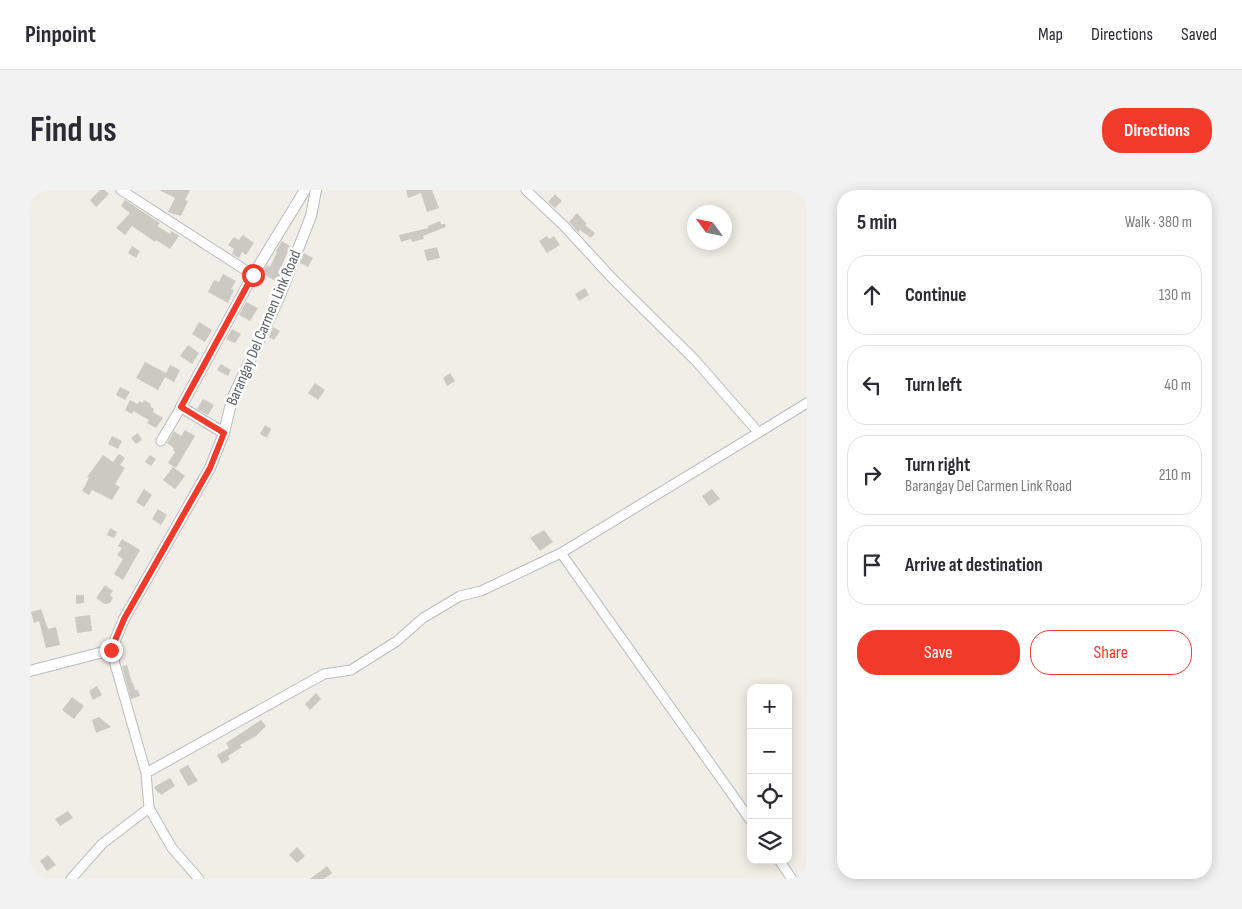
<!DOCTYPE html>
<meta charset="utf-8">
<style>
:root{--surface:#fff;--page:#f2f2f3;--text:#2b2b33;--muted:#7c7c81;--line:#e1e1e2;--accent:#f23a2b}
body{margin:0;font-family:"Sofia Sans Condensed",sans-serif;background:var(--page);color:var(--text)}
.controls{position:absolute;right:15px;bottom:15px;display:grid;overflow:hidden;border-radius:10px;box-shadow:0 2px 12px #0003}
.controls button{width:45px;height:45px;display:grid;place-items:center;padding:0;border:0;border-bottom:1px solid var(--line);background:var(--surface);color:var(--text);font:25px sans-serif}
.compass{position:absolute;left:657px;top:15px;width:45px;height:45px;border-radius:50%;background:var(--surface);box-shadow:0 2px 12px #0003;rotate:303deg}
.stop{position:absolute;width:15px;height:15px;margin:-11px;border:4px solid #f23a2b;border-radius:50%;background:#fff}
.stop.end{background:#f23a2b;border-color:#fff;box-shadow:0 1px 5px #0008}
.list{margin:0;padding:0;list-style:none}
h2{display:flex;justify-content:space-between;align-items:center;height:65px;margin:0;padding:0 20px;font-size:21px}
h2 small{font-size:16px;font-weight:400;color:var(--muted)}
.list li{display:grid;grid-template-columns:32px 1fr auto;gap:15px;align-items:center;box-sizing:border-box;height:80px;margin:0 10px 10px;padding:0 10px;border:1px solid var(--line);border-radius:20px}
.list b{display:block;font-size:19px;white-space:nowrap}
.list p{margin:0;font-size:16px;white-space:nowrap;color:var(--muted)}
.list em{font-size:16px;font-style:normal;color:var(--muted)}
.actions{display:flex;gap:10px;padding:15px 20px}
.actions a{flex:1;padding:11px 0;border:1px solid var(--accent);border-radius:20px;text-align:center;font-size:18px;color:var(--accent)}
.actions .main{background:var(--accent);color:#fff}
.icon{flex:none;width:28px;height:28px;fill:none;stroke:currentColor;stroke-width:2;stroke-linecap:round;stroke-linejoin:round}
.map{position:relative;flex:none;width:777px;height:689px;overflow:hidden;border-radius:20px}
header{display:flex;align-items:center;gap:30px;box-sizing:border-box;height:70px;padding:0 25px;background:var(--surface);border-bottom:1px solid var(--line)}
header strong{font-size:24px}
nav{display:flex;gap:28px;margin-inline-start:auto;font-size:18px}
.intro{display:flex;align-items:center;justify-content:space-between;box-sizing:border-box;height:120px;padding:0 30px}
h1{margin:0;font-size:35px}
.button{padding:12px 22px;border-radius:20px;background:var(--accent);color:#fff;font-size:18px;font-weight:700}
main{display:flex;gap:30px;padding:0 30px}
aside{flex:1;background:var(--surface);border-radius:20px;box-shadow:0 2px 12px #0003}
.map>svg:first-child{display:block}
</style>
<header>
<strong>Pinpoint</strong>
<nav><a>Map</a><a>Directions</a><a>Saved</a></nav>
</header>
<div class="intro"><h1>Find us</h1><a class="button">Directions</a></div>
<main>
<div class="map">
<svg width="777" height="689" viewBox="0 0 777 689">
<rect width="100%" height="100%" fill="#f0eee6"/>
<path fill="#ccc9c3" d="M70,0H75L79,4L66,17L60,10Z
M129,0H160L155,10L158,11L151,26L138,22L145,8Z
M376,0H402L409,18L397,22L391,3L378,8Z
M525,4L532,11L525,18L518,12Z
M95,10L130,33L127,36L140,44L141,41L149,46L140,59L126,50L125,52L102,36L95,45L86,38L100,23L91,16Z
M547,23L557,34L555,35L565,43L561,48L550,40L548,42L539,32Z
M410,31L411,34H415L416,37L393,46L394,49L382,52L381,49L371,52L369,45L398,38V36Z
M213,45L224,53L216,65L212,62L209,68L202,64L204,59L198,55L204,47L209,50Z
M517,46L519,49L524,46L530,55L517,63L509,51Z
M252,51L260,56L251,78L253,79L247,92L232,83L237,75L240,77L247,62L246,61Z
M102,56L110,61L106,68L98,63Z
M407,57L410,68L397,71L394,60Z
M274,63L283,68L278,77L270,73Z
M193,84L206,91L201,99L204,100L198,113L178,102L184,90L189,92Z
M555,98L559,105L549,111L545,104Z
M216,112L228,118L220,131L209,125Z
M169,132L182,140L175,152L162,144Z
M243,137L250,141L244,150L239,147Z
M202,139L211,144L205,153L196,149Z
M158,155L169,163L162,174L150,166Z
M115,172L136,183L140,175L150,180L144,192L135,187L128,200L106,188Z
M191,174L201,180L198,186L187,180Z
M420,183L425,191L417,196L413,188Z
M285,193L295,200L288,210L278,203Z
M90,197L100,202L95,210L86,205Z
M173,209L184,215L178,225L167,219Z
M100,210L108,214L109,211L113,213L114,210L121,214L120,216L124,219L123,222L133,228L126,238L117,233L119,230L103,221L102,224L95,220Z
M235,235L241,239L237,248L230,244Z
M155,240L165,246L146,278L138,273L145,262L143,260L144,258L137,253L144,241L151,246Z
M108,243L112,250L106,254L101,248Z
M82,246L92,251L88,259L78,254Z
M89,264L95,268L90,275L95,278L85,294L90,297L82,310L62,300L59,305L52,301L59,288L57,287L73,265L83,272Z
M120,265L126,269L121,276L115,272Z
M143,277L155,286L145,299L133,290Z
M114,299L122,305L114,317L106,312Z
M682,299L690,309L679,316L672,306Z
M128,319L137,325L131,335L122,329Z
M80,338L87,342L84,348L77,345Z
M514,340L523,352L510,361L500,348Z
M92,349L110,360L93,390L84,384L93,369L87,365L92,358L88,356Z
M75,395L83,401L80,405L83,408L80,413L75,414L66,408Z
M46,405H54V413L46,414Z
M11,419L18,439L26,437L30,455L16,458L9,431L4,433L1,422Z
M60,425L62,441L47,443L45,427Z
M97,475L102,493H103L105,500H108L110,506L101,509L92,476Z
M67,496L72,505L63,510L59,501Z
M286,503L291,509L280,520L275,514Z
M42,507L54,516L44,529L32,520Z
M69,527L81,537L66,543L62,530Z
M231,530L236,536L226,546L210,555L212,557L198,566L200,569L192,574L187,565L199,558L196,553Z
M158,575L168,591L158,596L149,580Z
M140,588L145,596L131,605L129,602L128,603L124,597Z
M38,621L43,628L30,636L25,629Z
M267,657L275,666L267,673L259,665Z
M18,665L26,675L17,681L10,671Z
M297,676L302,683L294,689H280Z"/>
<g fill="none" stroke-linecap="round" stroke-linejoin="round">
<g stroke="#b8bcc0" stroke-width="11">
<path id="minor" d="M91,0L223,85
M496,0L534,36L582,88L665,170L728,242
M131,251L151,217
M531,363L721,631
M81,460L116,583L119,618L142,658L169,689
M116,583L294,484L321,480L367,451L393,428L430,406L451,401L531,363L777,213
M749,670L762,689
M41,689L72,654L119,618"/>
</g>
<g stroke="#b8bcc0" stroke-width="12">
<path id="tertiary" d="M194,243L151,217L223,85L275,0
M0,481L81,460L94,429L180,278L194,243L202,209L249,108L281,26L286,0"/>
</g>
<use href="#minor" stroke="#fff" stroke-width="9"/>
<use href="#tertiary" stroke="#fff" stroke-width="10"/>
</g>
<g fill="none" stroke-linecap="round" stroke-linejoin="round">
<path stroke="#f23a2b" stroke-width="6" d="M81,460L94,429L180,278L194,243L151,217L223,85"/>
</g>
<g text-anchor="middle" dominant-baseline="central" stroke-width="5" stroke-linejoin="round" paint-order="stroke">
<g font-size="16" fill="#5d6267" stroke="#fff">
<text transform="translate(234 138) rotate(-67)">Barangay Del Carmen Link Road</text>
</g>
</g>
</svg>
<div class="controls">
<button>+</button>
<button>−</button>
<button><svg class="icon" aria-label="locate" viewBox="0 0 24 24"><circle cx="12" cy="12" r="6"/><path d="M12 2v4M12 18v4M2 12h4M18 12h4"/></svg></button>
<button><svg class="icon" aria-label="layers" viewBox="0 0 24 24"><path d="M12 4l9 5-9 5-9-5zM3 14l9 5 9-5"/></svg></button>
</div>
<svg class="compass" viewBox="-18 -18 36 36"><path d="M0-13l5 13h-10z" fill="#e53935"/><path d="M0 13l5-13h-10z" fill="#7c7c81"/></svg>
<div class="stop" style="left:223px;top:85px"></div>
<div class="stop end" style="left:81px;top:460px"></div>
</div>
<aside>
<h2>5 min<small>Walk · 380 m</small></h2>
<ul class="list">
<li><svg class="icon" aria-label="ahead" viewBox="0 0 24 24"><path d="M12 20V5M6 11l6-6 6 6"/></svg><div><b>Continue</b></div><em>130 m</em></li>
<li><svg class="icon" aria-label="left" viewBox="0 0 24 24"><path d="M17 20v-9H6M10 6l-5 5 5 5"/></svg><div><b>Turn left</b></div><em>40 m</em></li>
<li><svg class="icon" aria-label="right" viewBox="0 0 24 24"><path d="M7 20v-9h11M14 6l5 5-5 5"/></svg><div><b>Turn right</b><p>Barangay Del Carmen Link Road</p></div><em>210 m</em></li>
<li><svg class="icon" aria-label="arrive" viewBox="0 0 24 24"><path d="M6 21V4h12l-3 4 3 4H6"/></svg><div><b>Arrive at destination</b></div></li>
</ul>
<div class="actions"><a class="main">Save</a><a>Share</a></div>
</aside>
</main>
